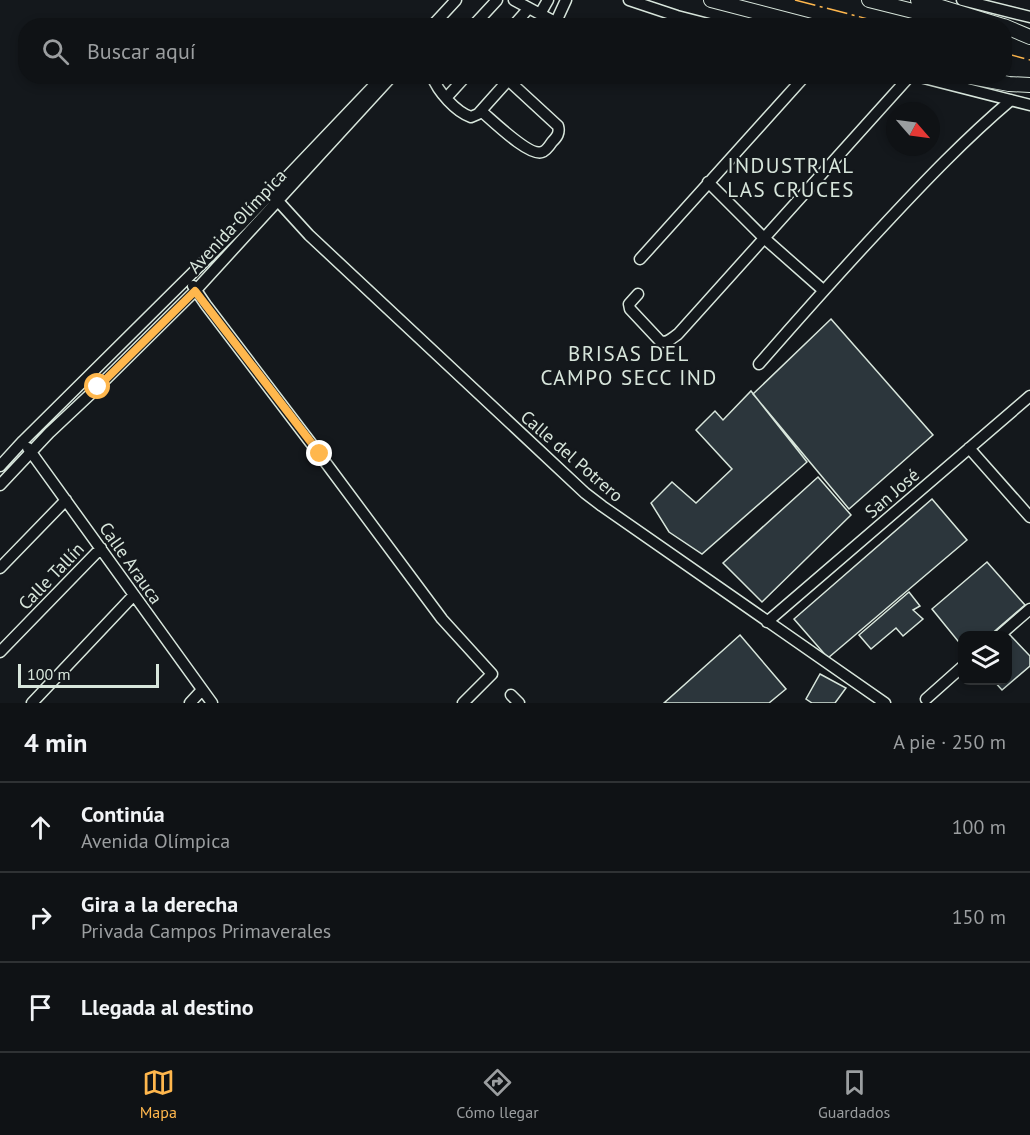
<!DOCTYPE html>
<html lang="es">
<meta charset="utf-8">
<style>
:root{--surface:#0f1215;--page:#181b1e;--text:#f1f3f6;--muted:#9b9ea0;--line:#2f3234;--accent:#ffb74d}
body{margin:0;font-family:"PT Sans",sans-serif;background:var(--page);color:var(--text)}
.controls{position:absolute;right:18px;bottom:18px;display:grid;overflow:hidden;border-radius:12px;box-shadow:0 3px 9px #0003}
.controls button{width:54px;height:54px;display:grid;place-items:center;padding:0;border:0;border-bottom:2px solid var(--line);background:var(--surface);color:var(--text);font:30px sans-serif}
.compass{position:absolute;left:886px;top:102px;width:54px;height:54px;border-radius:50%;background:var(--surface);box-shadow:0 3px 9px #0003;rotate:118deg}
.scale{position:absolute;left:18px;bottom:15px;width:141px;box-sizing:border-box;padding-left:6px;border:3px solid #d8e6dc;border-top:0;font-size:16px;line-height:21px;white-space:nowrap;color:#d8e6dc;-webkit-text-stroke:4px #14181c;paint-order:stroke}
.stop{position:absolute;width:18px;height:18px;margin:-14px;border:4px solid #ffb74d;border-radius:50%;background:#fff}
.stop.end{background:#ffb74d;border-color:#fff;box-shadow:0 2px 6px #0008}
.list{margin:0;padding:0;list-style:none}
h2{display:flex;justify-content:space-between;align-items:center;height:78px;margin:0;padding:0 24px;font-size:26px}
h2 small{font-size:20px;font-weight:400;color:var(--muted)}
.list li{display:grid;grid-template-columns:39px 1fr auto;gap:18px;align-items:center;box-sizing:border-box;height:90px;padding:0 24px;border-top:2px solid var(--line)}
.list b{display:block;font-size:22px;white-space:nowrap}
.list p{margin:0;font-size:20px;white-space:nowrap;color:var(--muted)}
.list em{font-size:20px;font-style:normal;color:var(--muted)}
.icon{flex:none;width:33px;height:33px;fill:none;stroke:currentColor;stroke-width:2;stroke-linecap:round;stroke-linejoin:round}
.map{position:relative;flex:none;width:1030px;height:703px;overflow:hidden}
.search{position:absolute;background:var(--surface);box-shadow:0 3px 9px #0003;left:18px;right:18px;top:18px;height:66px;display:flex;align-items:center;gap:15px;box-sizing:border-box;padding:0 21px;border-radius:24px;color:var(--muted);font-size:22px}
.sheet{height:348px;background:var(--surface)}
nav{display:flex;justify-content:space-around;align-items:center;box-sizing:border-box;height:84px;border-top:2px solid var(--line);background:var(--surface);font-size:16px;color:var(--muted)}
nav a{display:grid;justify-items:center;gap:3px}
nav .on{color:var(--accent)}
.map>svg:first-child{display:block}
</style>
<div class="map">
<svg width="1030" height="703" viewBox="0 0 1030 703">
<rect width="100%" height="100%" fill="#14181c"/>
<path fill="#2c363c" stroke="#d8e6dc" stroke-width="1.5" d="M831,319L933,435L849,509L753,394Z
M751,391L807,462L702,554L669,532L651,503L672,482L696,503L732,469L696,430L715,411L723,420Z
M818,477L851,515L762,602L723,563Z
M932,499L967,540L828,658L794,619Z
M987,562L1025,605L989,636H962V646L932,609Z
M909,592L920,606L913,610L923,619L903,636L896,628L871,649L859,635Z
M740,635L786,689L769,703H664Z
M1010,635L1030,656V666L1002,690L993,680H1008V637Z
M820,674L846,688L835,703H812L806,699Z"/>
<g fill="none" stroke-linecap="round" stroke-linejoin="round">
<g stroke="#d8e6dc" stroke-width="13">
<path id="minor" d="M514,0L555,22
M629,0L677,16L716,26
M962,0L1030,17
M540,14L548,0
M432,26L456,0
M473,26L497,0
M513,26L529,8
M554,26L566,0
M432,76C438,92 456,112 471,117L478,114L511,77
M916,76L1030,105
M447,97L466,76
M481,111C491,119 529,157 542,152C546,151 550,145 552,142C557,137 560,133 558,126L508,80
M708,182L764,238L823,290
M269,195L278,201L309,235L585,493L602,506L885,703
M640,259L805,76
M193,286L206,305L320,455L442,619L492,674L463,703
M638,294L629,304L630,309L660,341C667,344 672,338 678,334L910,76
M759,364C800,317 841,271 884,225C925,181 965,139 1011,100
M28,448L212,703
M969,448L1030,517
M0,466L23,441L241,225L383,76
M0,485L49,433L98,387L195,291L392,76
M0,568L66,500
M767,622L1030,396
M999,636L1030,609
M0,652L101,548
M511,695L519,703
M926,699L962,667
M32,703L133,596
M190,703L202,690"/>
</g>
<g stroke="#d8e6dc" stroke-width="16">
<path id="major" d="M711,0L811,26
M869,0L973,26
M918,0L1003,26
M1004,26L1030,37
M966,76L1009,84L1030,85"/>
</g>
<use href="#minor" stroke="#14181c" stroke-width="10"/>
<use href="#major" stroke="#14181c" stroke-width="14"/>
<path stroke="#ffb74d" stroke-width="1.5" stroke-dasharray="21 4.5 3 4.5" stroke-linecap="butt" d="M795,0L895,26
M1004,53L1030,60"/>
</g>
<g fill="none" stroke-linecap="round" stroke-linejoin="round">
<path stroke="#ffb74d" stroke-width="8" d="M98,387L195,291L320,454"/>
</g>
<g text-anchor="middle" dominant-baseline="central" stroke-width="4.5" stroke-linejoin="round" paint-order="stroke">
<g font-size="18" fill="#d8e6dc" stroke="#14181c">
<text transform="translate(237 221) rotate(-47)">Avenida Olímpica</text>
<text transform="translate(572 456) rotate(41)">Calle del Potrero</text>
<text transform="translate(892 493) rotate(-41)">San José</text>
<text transform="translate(131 563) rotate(55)">Calle Arauca</text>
<text transform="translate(51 576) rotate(-46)">Calle Tallín</text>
</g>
<g font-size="21" letter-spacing="1.5" fill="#d8e6dc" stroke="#14181c">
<text x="791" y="165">INDUSTRIAL<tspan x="791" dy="24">LAS CRUCES</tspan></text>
<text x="629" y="353">BRISAS DEL<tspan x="629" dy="24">CAMPO SECC IND</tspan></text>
</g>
</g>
</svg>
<div class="controls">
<button><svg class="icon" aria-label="layers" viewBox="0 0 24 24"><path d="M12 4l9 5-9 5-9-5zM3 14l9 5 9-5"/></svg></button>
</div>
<svg class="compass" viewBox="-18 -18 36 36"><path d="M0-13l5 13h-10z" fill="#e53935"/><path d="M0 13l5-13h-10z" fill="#9b9ea0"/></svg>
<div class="scale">100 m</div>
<div class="stop" style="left:98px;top:387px"></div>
<div class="stop end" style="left:320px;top:454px"></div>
<div class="search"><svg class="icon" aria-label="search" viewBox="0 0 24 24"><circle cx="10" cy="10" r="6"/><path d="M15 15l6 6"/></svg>Buscar aquí</div>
</div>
<section class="sheet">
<h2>4 min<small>A pie · 250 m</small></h2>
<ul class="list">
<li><svg class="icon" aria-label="ahead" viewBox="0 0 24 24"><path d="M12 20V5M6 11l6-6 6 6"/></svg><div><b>Continúa</b><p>Avenida Olímpica</p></div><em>100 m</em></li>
<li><svg class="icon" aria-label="right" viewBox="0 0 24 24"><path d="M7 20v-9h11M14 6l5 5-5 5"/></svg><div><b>Gira a la derecha</b><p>Privada Campos Primaverales</p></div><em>150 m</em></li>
<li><svg class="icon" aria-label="arrive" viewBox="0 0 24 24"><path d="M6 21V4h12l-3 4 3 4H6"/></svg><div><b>Llegada al destino</b></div></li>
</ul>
</section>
<nav>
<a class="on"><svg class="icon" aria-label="map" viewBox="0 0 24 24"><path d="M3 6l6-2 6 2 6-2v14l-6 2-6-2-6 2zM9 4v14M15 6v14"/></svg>Mapa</a>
<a><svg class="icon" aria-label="directions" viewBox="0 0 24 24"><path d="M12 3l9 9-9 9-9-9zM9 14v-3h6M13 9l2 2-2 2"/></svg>Cómo llegar</a>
<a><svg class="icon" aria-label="saved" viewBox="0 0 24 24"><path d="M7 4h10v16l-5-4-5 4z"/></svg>Guardados</a>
</nav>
